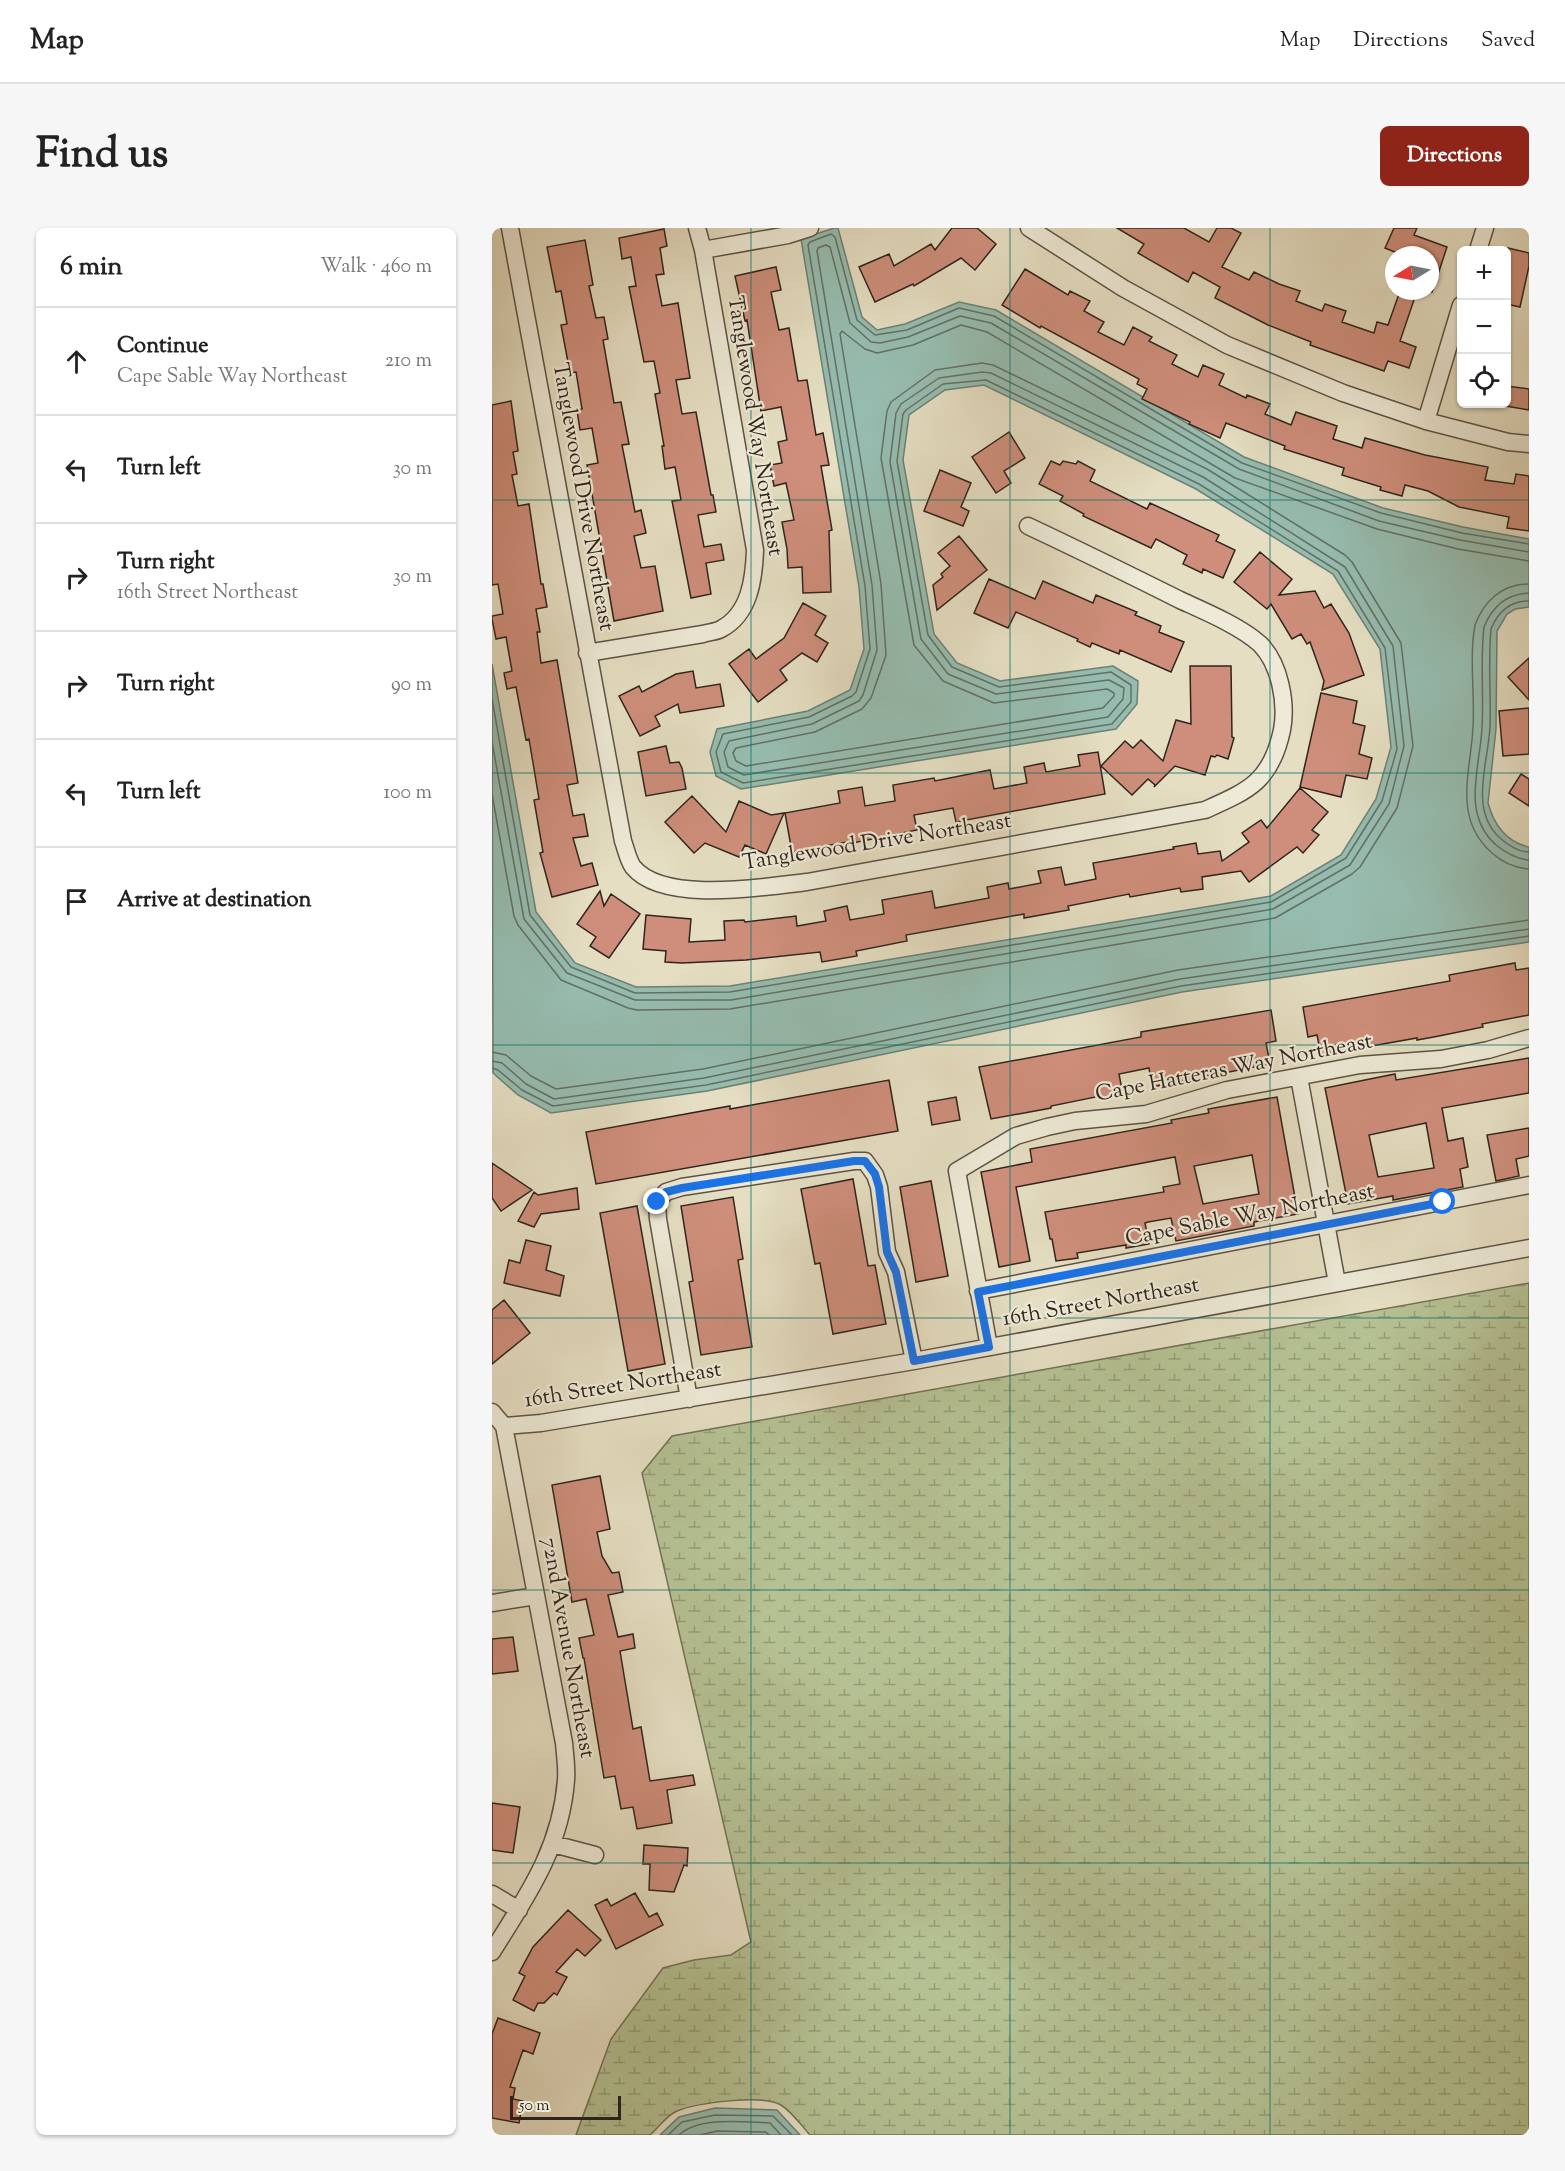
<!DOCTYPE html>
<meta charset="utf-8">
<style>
:root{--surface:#fff;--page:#f6f6f6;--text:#222;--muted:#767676;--line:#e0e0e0;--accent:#8f2418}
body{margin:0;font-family:"Sorts Mill Goudy",serif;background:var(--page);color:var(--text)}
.controls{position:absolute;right:18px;top:18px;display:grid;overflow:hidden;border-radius:9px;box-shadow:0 2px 4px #0004}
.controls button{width:54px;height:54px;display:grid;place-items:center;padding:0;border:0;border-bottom:2px solid var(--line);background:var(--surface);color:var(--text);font:30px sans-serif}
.compass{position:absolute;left:893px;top:18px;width:54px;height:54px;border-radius:50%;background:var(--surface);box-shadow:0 2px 4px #0004;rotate:260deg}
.scale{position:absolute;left:18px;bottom:15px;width:111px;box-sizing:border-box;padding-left:6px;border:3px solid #30251d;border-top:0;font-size:16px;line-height:21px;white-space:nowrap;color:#30251d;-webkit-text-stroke:4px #eeead7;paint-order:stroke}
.stop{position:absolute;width:18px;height:18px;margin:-14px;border:4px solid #1a73e8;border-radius:50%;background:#fff}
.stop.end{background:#1a73e8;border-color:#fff;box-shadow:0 2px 6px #0008}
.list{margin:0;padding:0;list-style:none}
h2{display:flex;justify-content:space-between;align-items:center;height:78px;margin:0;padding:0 24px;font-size:26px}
h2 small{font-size:20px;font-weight:400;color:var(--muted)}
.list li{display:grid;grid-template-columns:39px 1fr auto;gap:18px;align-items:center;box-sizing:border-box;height:108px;padding:0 24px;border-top:2px solid var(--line)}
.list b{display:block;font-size:22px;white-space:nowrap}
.list p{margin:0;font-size:20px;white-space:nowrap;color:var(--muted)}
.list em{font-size:20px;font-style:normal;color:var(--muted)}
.icon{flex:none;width:33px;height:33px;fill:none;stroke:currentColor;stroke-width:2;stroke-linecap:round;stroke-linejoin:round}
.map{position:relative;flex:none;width:1037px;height:1907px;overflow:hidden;border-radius:9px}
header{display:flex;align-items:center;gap:36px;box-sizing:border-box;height:84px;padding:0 30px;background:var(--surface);border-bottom:2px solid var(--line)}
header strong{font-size:28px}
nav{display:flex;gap:33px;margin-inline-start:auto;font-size:21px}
.intro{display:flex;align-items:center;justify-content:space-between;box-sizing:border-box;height:144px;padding:0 36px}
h1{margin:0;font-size:42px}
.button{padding:15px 27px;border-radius:9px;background:var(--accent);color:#fff;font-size:21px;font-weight:700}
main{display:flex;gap:36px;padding:0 36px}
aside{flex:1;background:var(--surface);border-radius:9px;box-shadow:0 2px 4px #0004}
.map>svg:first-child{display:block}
</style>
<header>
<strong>Map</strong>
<nav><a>Map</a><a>Directions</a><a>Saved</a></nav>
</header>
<div class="intro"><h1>Find us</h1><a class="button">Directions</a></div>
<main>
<aside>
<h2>6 min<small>Walk · 460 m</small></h2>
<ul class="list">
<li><svg class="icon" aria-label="ahead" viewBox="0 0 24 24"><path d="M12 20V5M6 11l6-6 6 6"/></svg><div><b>Continue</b><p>Cape Sable Way Northeast</p></div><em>210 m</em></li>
<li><svg class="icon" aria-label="left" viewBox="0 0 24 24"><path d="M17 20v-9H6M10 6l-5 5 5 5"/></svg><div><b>Turn left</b></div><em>30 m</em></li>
<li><svg class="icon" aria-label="right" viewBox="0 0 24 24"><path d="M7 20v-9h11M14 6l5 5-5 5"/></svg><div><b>Turn right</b><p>16th Street Northeast</p></div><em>30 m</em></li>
<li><svg class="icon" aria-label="right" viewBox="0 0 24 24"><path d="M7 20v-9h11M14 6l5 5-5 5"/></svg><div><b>Turn right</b></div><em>90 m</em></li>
<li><svg class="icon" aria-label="left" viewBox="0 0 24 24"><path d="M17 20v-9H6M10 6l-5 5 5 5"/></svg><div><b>Turn left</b></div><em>100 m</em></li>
<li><svg class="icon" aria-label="arrive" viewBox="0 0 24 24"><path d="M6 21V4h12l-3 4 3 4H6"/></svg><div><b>Arrive at destination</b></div></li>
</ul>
</aside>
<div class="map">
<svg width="1037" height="1907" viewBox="0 0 1037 1907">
<defs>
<pattern id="wetland-marsh" width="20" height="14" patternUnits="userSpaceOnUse" patternTransform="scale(1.5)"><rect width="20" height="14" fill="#b5c193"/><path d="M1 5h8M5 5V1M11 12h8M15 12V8" fill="none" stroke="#949d77"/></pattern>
</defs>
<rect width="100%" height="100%" fill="#e5dec2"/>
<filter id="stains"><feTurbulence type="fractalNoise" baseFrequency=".00333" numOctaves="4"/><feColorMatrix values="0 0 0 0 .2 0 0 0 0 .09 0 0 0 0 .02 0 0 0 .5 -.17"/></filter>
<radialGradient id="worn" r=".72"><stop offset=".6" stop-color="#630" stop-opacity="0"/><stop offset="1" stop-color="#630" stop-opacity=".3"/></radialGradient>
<path fill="url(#wetland-marsh)" stroke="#727358" stroke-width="1.5" d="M1037,1055V1907H318C309,1897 300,1884 289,1877C272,1866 204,1875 185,1883C175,1887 166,1900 158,1907H84L119,1811L171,1740L202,1732L239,1727L259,1714L150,1245L180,1208Z"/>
<path fill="#96bcaf" stroke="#6d8075" stroke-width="1.5" d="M342,0H346L370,89L385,102L413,96L467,74L504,82L752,229L891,280L971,299L1037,311V379L1023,381L1015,386L1005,403L1004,501L996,575C1002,597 1014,614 1037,619V714L690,764L215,863L59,885L26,867L1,845L0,436L44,684L83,735L144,759L238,758L779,668L849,627L884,571L899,519L888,421L841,346L704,261L492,157L453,162L417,187L411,232L442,406L465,435L508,453L621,438L646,453L645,476L624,501L249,561L224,548L218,524L225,501L316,483L358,462L372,421L367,359L309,11Z
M223,1880L285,1882L308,1907H168L187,1889Z"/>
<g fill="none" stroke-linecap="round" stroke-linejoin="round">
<path stroke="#637066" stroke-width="1.5" d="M1037,356C1010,356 992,373 983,397C977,430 983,465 981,499C979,543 960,590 1000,625C1010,634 1023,640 1037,641
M1037,365C1014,366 1000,379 992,399C988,432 992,467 990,500C988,540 969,586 1004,617C1014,625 1024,631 1037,632
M1037,373C1018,373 1006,384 999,401C996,434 999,467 998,499C996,536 977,582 1008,610C1017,618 1026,624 1037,624
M0,471L38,687L79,739L143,765L238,764L779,674L854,630L890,573L905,521L893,420L846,343L707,256L494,152L451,156L414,182L411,186L405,233L436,407L460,439L507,459L619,444L639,457V474L620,496L251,555L229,544L224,524L231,506L317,489L360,468L364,464L378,421L373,358L316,17L318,14L339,6L343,9L365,92L383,107L415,102L467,80L502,88L750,235L889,285L970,305L1037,316
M0,514L32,691L75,745L143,772H239L781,681L858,637L897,576L912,518L901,418L853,339L711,249L499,145L490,144L447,150L409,176L404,185L398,234L429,411L456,446L504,466L617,452L632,460L631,471L616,489L252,547L236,539L232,524L237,513L320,496L367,473L371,467L385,422L380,357L325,23L326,20L334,17L338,19L358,95L379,114L388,115L416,109L468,88L499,95L747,241L887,293L968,312L1037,324
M0,566L22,688L26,697L69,752L136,780L145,782L238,781L783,690L860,646L868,639L905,580L921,518L909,415L860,334L853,327L715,241L501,137L490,135L443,142L399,174L395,183L389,230L422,417L451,453L502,475L615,461L622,465V468L611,480L254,538L244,533L241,525L244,520L323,504L370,481L379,470L394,427L389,356L348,106L350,103L373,121L385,125L421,117L469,97L495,104L743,250L885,301L966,321L1037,333
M0,824L14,827L39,848L64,861L211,841L686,742L1037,692
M0,833L10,835L34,856L62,871L212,850L688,751L1037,701
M0,840L6,842L30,862L61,878L214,857L689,758L1037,708
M176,1907L190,1894L223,1887L281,1888L300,1907
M187,1907C207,1888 252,1894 278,1895L289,1907
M208,1907L225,1903L274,1904L277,1907"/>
</g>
<path fill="#ce8e7b" stroke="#30251d" stroke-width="1.5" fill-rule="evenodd" d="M460,0H485L504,16L483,42L469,30L422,58L421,56L383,74L367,39L397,26L402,38L439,16L443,22Z
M625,0H692L717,14L725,0H739L749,5L730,39L757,52L762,44L787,56L808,63L804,73L830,83L833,76L854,83L850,94L882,105L885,94L896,97L908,63H925L908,113L924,119L917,140L896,133L892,143L818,117L819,114L776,97L723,70L728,59L701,44L696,54L646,25L652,16Z
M902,0H925L922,7L955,19L940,64H938V27H910L893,20Z
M172,1L175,18L168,20L172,46L164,47L170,78L186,75L198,150L184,152L190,186L204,184L219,267H221L224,284L206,287L212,319L229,316L232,332L214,335L219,366L199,370L180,273L189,272L183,239L173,241L170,218H172L163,166L168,165L162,133L152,134L137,59L144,58L139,29L130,31L127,10Z
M93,12L101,57L97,58L104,90L112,89L116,111L111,112L122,175L129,174L137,216L130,217L143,284L149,282L154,305L142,308L149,340L163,338L171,383L122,393L95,237L106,235L100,200L88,202L85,182L90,181L84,144L78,145L69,97L75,96L69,63L64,64L55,19Z
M1016,20L1037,25V38L1028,79L1014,76V29Z
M284,39L289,62L279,64L287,102L297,100L306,153L315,152L324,207L331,205L337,237L329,238L340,302L337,303L339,364L311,365L310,339L296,340L295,321L290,294L302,292L294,255L282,258L278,237L290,235L286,214L295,212L289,179L269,183L255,92L253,93L243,48Z
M533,41L576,67L578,63L598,73L592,83L612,94L606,104L632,117L641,99L660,109L657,113L685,127L680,136L706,149L711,137L732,146L727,157L754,170L755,167L778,176L773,186L799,197L804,184L845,198L841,211L870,220L873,210L933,227L996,239L993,252L1022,256L1024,246L1037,248V303L1015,300L1017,289L967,279L936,263L913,257L910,268L888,262L889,259L850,247L852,240L792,221L793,218L734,195L728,210L697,196L698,194L650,171L655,161L645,156L647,151L549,98L548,100L510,77Z
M1014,158L1037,161V182L1014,178Z
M19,173L26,223L21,224L25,246L20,247L26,278L37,276L49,356H51L55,379L44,381L48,404H45L49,435L65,432L86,555L75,557L81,588L92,586L96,608L81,610L89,638L100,635L106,657L60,669L48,625L51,624L42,572L47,571L37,511L34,512L24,459L15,461L12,445L20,443L14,409L4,411L0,391V388L11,386L6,356L0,357V177Z
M517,204L533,230L512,243L519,255L504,265L480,229Z
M559,233L568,237L571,233L584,236L586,233L603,242L598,253L655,281L658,275L727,307L724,313L743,322L731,350L711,341L710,345L691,336L695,327L664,311L659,320L591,288L592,286L568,273L571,268L547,256Z
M448,242L479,255L469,279L477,283L471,298L432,283Z
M467,308L495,342L445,382L441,357L451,349L449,346L458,338L446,325Z
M768,324L800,351L787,367L823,363L832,380L839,376L857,405L872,447L830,462L832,453L818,414L815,416L809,406L800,411L779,376L775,381L742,354Z
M497,351L543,371L551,353L601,375L604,367L645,384L643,387L669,398L667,404L692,414L679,444L628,422L627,426L600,415L598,419L585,413L586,411L524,384L516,400L482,385Z
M311,375L334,388L323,407L336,415L325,434L310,425L288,442L295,452L266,474L237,436L257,421L264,431L292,410Z
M1037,430V472L1016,449Z
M698,438H739L740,509L742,510L736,531L725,527L723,529L719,528L713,547L683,538L662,559L663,557L656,551L640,567L609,538L633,513L641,520L649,512L671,533L684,492L699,496Z
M201,443L204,460L228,456L232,478L188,485L186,476L163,488L168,498L148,508L127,468L147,458L150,464L184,446Z
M829,465L865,473L861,495L873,498L867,526L880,530L875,551L854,547L849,569L808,559Z
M1037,480V526L1011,528L1007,483Z
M174,518L178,535L187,534L190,540L194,561L154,568L146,524Z
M606,524L613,566L464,594L461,580L422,587L425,602L356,616L355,614L300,624L293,585L348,575L346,563L370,559L373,578L403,573L401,557L442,550L443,553L498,542L502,561L535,555L532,539L552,535L554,544L588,538L586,527Z
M1029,546L1037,551V578L1017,565Z
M808,560L836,584L820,602L827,607L811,625L805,619L757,654L749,643L710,649L711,661L689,664L688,660L638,669L637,666L576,678L577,682L532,690V686L414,707L415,713L364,723L365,728L330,734L328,724L254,732L190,735L173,734L174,723L151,721L154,687L199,691L197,714L233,712L232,693L252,692L253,694L304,688L305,698L334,693L332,683L355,678L358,692L392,686L390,672L440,663L443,680L497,670L495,659L516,655L517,661L549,655L546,643L569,639L573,657L604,651L601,635L682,621L681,619L704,615L706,626L728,623L730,633L757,614L750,605L769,592L775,600Z
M200,568L234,604L247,573L279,587L292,585L274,626L253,617L247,629L213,615L202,625L173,594Z
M108,663L112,678L119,666L148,686L117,730L98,718L104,709L85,696Z
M1023,735L1024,742L1037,740V787L990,796L991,799L947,808L925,812V810L829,827L825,807L816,809L811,779L958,753L957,747Z
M779,782L784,813L774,815L778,836L660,859L657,840L627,846L631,867L609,871L608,868L559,878V880L499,891L487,839L649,809V804Z
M1037,830V865L950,880L956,913L971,910L976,939L968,941L971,959L901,972V968L856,976L833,860L903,846L904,852ZM934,895L942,940L886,949L877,907Z
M397,852L406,903L104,956L94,904L238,878V881Z
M464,869L468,892L440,897L436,874Z
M785,869L806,986L762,994V998L684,1013L679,990L656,994L653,995L657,1016L634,1020V1017L585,1025L586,1030L564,1033L560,1011H558L553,984L672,964L671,959L688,956L683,929L524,959L538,1033L507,1039L489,944L540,934L538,921L680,895L679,892L717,885L716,881ZM760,927L767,966L711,976L702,938Z
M1037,900V928L1024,931L1027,948L1004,953L995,907Z
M0,935L40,962L9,983L0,970Z
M361,951L376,1038L383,1037L394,1096L341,1106L328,1035L323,1036L309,961Z
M439,953L456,1048L424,1054L408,959Z
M85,960L87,981L49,986L42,999L26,993L42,964L46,967Z
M241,969L251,1031L246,1032L260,1119L209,1127L197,1054L201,1053L189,978Z
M145,978L173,1136L136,1143L108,985Z
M34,1012L59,1018L54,1042L72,1048L68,1068L12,1055L17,1032L28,1035Z
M12,1072L38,1105L0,1136V1082Z
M108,1248L118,1301L105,1304L110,1328L120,1345L127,1344L131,1364L116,1367L126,1409L141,1406L143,1420L128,1423L141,1501L149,1499L158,1553L201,1547L203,1557L175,1562L180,1595L145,1601L141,1579L129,1581L123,1548L112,1550L92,1430H91L87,1410L102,1407L94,1371L80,1374L60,1257Z
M21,1409L26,1443L0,1446V1411Z
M0,1575L28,1579L21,1625L0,1622Z
M152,1617L196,1620L195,1638L192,1637L182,1664L157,1662L158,1636H151Z
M143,1665L157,1689L165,1685L171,1697L124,1721L103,1677L115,1671L119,1678Z
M76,1682L109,1712L93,1728L85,1721L64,1744L75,1749L65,1767L62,1765L52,1775H46L42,1783L21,1772L33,1748L27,1745L41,1719Z
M6,1790L48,1805L41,1826L31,1822L18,1859L23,1860L21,1871L31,1873L27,1895L0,1890V1806Z"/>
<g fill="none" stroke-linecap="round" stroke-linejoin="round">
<g stroke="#5d5346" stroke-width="19">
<path id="minor" d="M18,0L131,613C134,621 136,632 141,639C171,676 271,659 315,654L713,582C758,562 779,553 790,502C795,475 788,436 768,416C748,398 712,383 688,372C638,347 587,322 536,298
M537,0L631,60L735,117L851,165L934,193L1016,214L1037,216
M211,22L296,7L318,0
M986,22L993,0
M934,193L969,77
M95,425L211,406C217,404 224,404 229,401C258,386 262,350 263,322L211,22L205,0
M807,849L845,1055
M486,1063L1037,957
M497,1119L465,943L524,908L555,899L583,893L654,886L735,862L868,837L949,831L996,822L1037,810
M197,1171L166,991L165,974L174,964L190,959L362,933H373L383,947L387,959L395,1024L404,1044L422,1133
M0,1184L12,1198L72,1515C73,1527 75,1540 74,1552C69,1620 35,1668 0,1724
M12,1198L49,1195L422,1133L1037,1020
M0,1375L44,1368
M61,1616L103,1627
M0,1666L27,1682"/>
</g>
<use href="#minor" stroke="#eeead7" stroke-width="16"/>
</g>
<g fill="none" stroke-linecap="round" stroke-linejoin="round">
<path stroke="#1a73e8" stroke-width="8" d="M165,974L174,964L190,960L362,933H373L383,946L387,959L395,1024L404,1044L422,1133L497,1119L486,1064L951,974"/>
</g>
<path fill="none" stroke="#0f766e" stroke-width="1.5" stroke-opacity="0.55" d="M259,0V1907M518,0V1907M778,0V1907M0,272H1037M0,545H1037M0,817H1037M0,1090H1037M0,1362H1037M0,1635H1037"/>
<g text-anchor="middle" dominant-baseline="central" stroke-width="4.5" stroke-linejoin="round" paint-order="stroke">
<g font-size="22" fill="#30251d" stroke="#eeead7">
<text transform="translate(262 198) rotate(81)">Tanglewood Way Northeast</text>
<text transform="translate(90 269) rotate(80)">Tanglewood Drive Northeast</text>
<text transform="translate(385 615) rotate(-9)">Tanglewood Drive Northeast</text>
<text transform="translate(742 841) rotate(-11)">Cape Hatteras Way Northeast</text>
<text transform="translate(758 988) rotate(-11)">Cape Sable Way Northeast</text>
<text transform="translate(609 1075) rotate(-10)">16th Street Northeast</text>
<text transform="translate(131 1158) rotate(-9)">16th Street Northeast</text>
<text transform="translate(75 1420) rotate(80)">72nd Avenue Northeast</text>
</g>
</g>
<rect width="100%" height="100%" filter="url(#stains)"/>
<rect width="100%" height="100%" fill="url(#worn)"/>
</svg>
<div class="controls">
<button>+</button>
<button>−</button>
<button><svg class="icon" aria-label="locate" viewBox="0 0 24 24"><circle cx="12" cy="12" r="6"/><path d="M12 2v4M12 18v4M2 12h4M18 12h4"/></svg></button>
</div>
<svg class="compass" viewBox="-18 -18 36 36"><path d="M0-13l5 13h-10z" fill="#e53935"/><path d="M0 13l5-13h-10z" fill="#767676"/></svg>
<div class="scale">50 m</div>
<div class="stop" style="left:951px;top:974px"></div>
<div class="stop end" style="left:165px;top:974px"></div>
</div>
</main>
